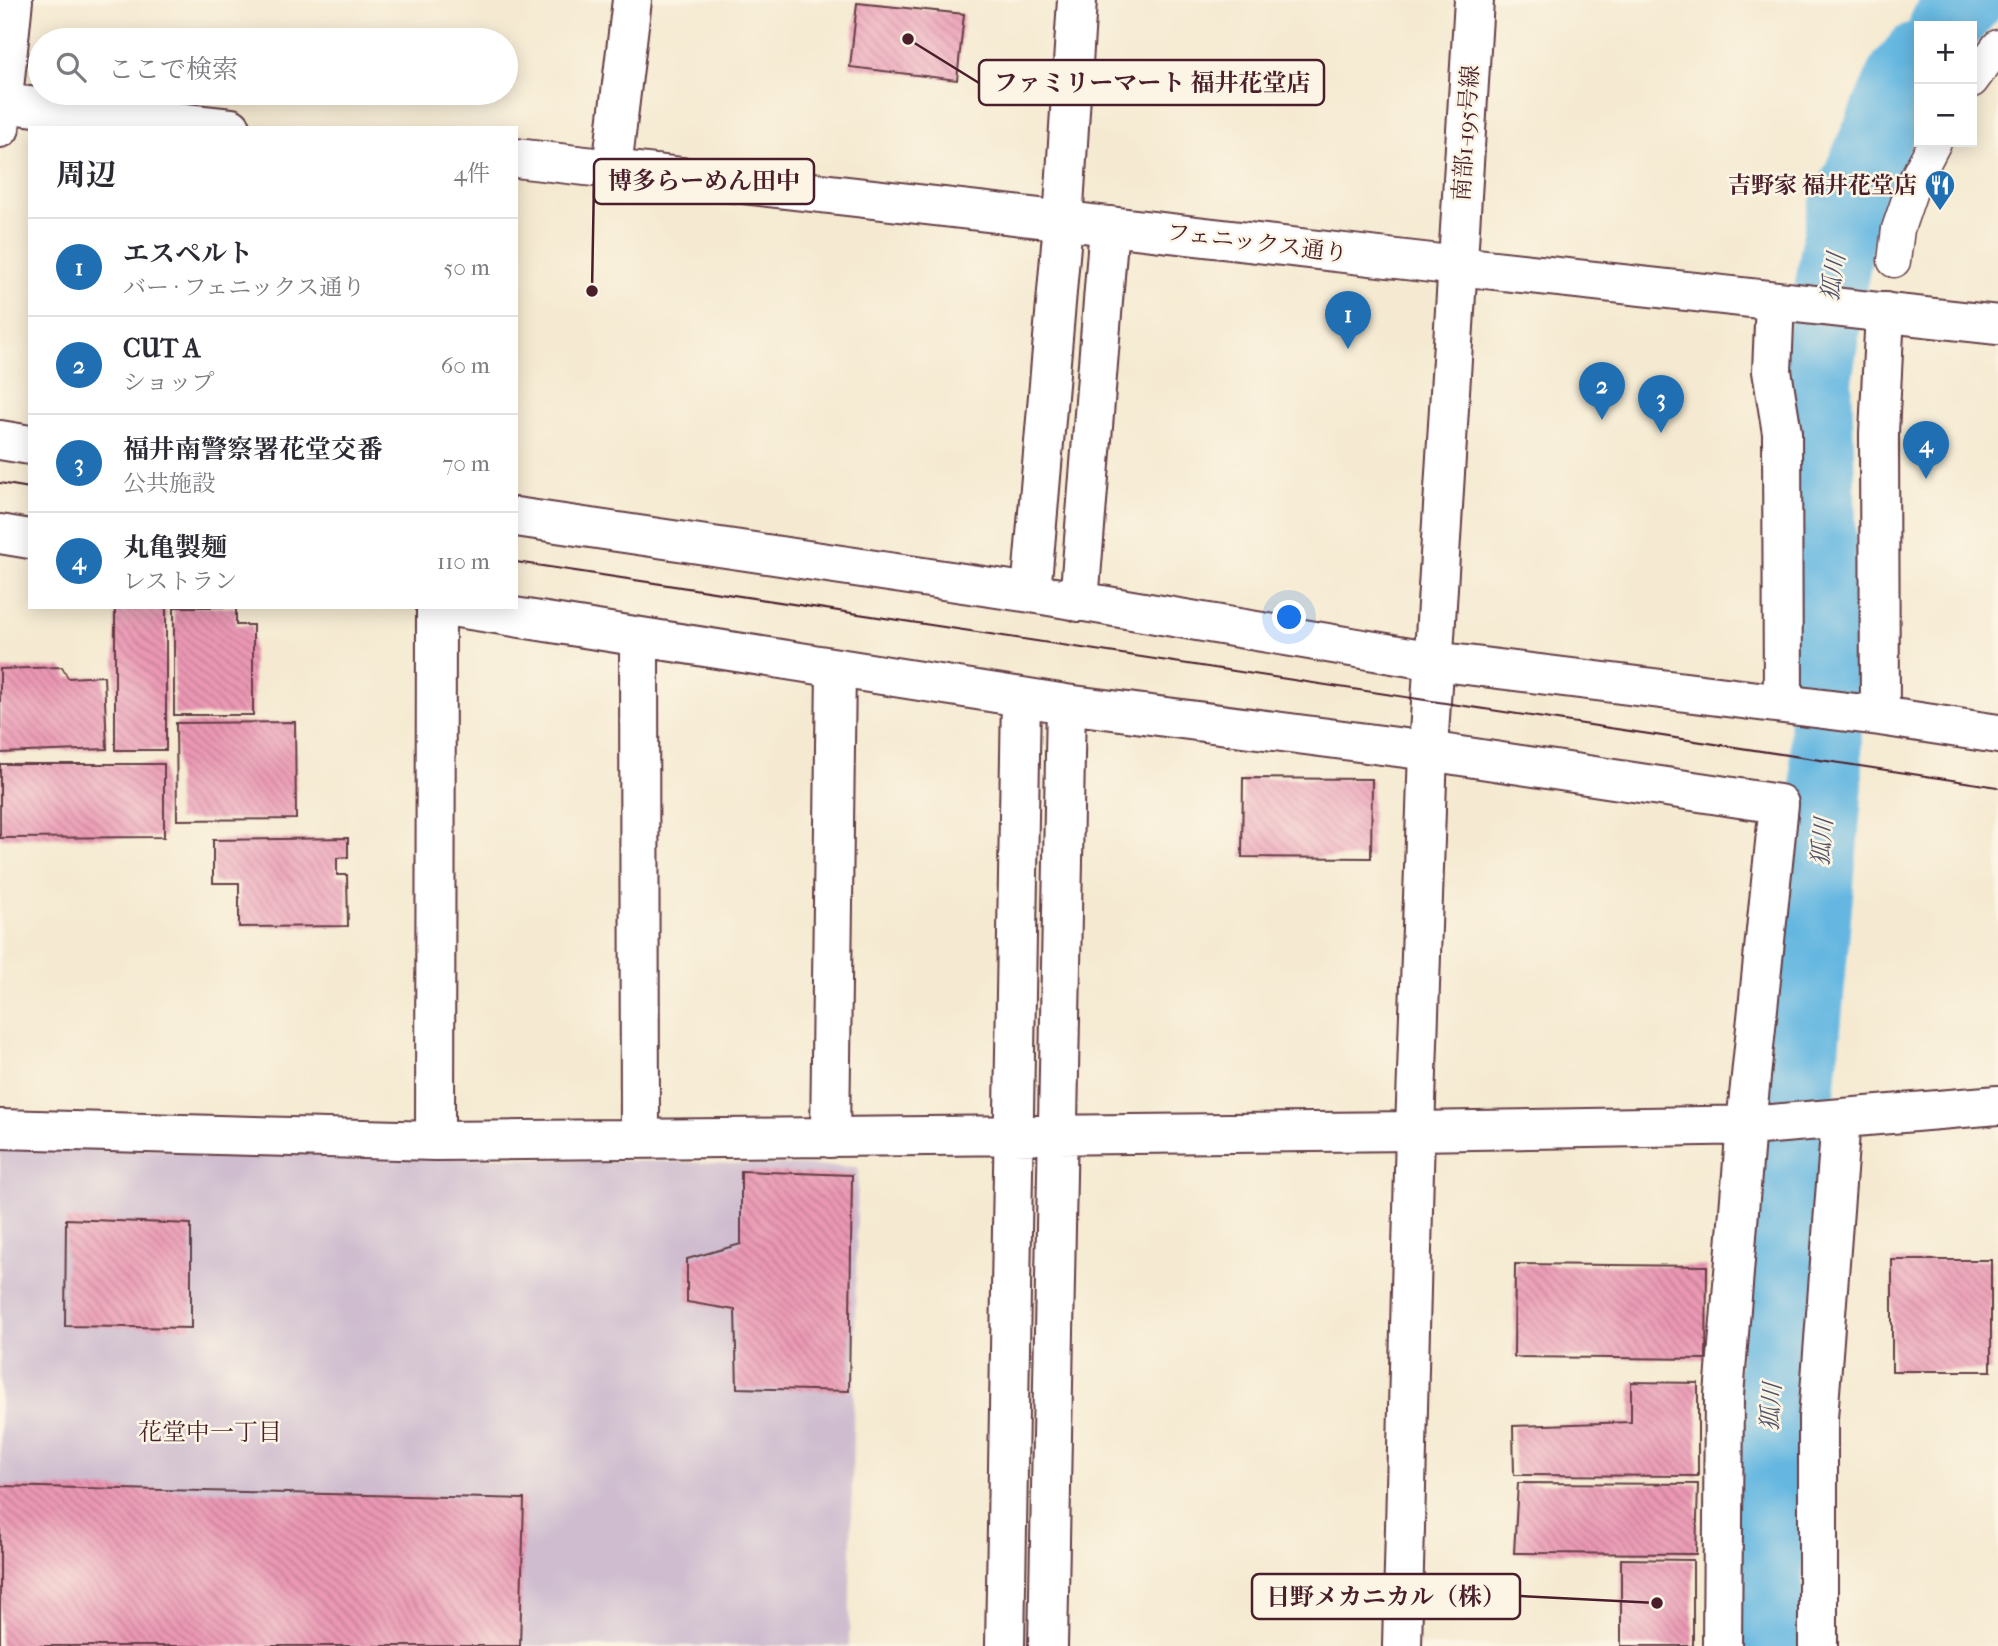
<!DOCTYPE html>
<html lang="ja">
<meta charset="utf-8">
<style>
:root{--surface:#fff;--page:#f2f2f3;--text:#2b2b33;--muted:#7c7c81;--line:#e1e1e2;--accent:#1f6fb2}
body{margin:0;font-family:"IM FELL French Canon","Noto Serif JP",serif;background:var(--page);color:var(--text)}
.controls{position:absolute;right:21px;top:21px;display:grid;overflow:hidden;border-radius:0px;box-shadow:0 4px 18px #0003}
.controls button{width:63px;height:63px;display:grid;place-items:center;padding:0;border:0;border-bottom:2px solid var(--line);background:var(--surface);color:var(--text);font:35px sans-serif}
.you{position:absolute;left:1290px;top:618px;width:24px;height:24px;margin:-18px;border:5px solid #fff;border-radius:50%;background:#1a73e8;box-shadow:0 0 0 10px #1a73e833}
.badge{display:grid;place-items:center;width:46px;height:46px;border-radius:50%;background:var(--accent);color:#fff;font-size:23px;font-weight:700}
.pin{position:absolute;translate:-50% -58px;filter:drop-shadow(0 2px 4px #0008)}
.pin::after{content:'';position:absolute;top:37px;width:24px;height:21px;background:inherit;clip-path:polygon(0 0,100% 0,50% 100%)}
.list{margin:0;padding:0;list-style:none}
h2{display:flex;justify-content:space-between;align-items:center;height:91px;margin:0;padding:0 28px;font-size:30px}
h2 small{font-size:23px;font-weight:400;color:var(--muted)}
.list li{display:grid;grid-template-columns:46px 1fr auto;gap:21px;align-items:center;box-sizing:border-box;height:98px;padding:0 28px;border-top:2px solid var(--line)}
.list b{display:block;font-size:26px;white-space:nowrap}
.list p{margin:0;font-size:23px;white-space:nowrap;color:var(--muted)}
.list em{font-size:23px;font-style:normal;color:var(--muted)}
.icon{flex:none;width:38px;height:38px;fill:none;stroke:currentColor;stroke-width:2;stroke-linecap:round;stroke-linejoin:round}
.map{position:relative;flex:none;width:1998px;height:1646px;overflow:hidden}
.search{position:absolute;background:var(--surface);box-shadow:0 4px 18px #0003;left:28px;top:28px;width:490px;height:77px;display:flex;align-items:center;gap:18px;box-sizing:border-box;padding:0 24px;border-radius:38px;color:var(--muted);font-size:26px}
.panel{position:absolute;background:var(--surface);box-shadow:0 4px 18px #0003;left:28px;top:126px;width:490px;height:483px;border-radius:0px}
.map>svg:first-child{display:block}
</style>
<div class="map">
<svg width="1998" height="1646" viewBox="0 0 1998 1646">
<defs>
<pattern id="building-back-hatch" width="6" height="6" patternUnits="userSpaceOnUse" patternTransform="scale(1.75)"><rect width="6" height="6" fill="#eb98b4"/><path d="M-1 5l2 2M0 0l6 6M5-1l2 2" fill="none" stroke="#c07b93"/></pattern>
</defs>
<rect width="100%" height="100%" fill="#fcf5e5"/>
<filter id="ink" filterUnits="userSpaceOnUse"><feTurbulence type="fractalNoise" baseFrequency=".0143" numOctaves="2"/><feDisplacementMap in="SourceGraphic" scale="14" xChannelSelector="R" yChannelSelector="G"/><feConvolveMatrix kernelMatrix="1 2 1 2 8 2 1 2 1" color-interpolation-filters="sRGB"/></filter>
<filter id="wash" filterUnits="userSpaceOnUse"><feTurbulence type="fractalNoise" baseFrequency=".00686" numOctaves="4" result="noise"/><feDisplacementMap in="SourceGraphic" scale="28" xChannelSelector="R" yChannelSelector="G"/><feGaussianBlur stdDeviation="1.57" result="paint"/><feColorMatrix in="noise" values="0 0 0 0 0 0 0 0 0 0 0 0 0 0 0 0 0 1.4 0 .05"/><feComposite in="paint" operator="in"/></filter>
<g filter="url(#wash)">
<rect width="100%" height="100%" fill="#f5ead1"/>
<path fill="#cfbdcf" d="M0,1144L858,1167L849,1646H0Z"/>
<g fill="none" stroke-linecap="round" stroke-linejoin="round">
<path stroke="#65b7e1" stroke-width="72" d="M1945,26L1967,0
M1767,1646L1769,1428L1827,784L1816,379L1842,217L1902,78L1919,57"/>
</g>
<g id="blocks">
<path fill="url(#building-back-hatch)" d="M857,3L964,14L957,80L850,67Z
M115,607H166V750H115Z
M174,607H236V625H253V715H174Z
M62,667L68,678L104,676L107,749L0,753V669Z
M295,722L296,819L177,820L176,723Z
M0,764H164V837L0,838Z
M1243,778L1372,779L1371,858L1242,857Z
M348,838V857L337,858V875H347L348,926L239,927V883H213V840Z
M741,1171L852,1175L849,1391L737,1388L735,1310L687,1302V1259L741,1244Z
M66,1219L191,1224V1328L65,1326Z
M1892,1260H1991V1371H1892Z
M1515,1264L1707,1266L1706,1359L1514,1357Z
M1631,1382L1698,1383V1476L1514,1475L1513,1426L1631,1422Z
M1518,1483L1698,1484L1696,1554L1514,1553Z
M0,1486L524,1499L520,1646H0Z
M1621,1559L1693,1560V1646H1621Z"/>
</g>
</g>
<g filter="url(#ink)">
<use href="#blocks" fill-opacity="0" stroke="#643d44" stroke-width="2"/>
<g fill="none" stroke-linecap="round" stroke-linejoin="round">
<g stroke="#643d44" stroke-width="35">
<path id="pedestrian" d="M1972,81L1998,46
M1894,261L1898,229L1914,182L1935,142"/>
</g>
<g stroke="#643d44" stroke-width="42">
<path id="minor" d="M0,128L13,0
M612,168L632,0
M1885,312L1879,433L1880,716L1998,734
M0,440L30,445
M516,517L1031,593L1434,661L1783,704L1782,433L1772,371L1775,301
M0,534L30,539
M1031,593L1063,222L1077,0
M1079,602L1109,226
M451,607L1066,704L1428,751L1779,804L1746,1125L1724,1395L1722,1646
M639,638L640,1139
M1783,704L1880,716
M0,1129L435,1141L1415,1131L1760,1125L1998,1105
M830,1138L836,669
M435,1141L436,607
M1005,1646L1021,697
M1048,1646L1066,704
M1818,1646V1418L1841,1119"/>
</g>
<g stroke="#643d44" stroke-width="42">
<path id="tertiary" d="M1402,1646L1415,1131L1428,751L1474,0"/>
</g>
<g stroke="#643d44" stroke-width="42">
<path id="secondary" d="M0,103L231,128
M516,158L1458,266L1998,325"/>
</g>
<use href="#pedestrian" stroke="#fff" stroke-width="32"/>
<use href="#minor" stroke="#fff" stroke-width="38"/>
<use href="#tertiary" stroke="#fff" stroke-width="38"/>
<use href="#secondary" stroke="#fff" stroke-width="38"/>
<path stroke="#4a1f2b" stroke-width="2" d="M0,483L30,488
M516,562L1998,787"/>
</g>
</g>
<defs>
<g id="restaurant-pin" transform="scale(1.575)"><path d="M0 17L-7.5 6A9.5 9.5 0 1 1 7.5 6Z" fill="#1f6fb2" stroke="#fcf5e5"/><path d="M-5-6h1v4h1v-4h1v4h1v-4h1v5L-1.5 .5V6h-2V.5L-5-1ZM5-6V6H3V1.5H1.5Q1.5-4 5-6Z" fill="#fff"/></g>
</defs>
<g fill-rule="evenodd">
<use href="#restaurant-pin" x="1940" y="185"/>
</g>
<g text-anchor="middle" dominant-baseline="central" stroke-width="5" stroke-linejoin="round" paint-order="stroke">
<g font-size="23" fill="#4a1f2b" stroke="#fcf5e5">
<text transform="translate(1466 133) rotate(-86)">南部1-195号線</text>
<text transform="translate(1257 243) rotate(7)">フェニックス通り</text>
</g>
<g font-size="23" font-weight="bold" fill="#4a1f2b" stroke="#fcf5e5" text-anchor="end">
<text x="1917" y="185">吉野家 福井花堂店</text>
</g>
<g font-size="24" font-style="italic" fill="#53546b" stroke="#fcf5e5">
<text transform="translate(1833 277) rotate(-81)">狐川</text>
<text transform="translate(1822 842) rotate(-85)">狐川</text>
<text transform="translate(1771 1407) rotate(-86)">狐川</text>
</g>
<g font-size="24" fill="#4a1f2b" stroke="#fcf5e5">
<text x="210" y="1432">花堂中一丁目</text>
</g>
</g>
<path fill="none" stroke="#4a1f2b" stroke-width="2.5" d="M908 39L979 83M592 291L594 181M1657 1603L1520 1596"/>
<g fill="#4a1f2b" stroke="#fcf5e5" stroke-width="2.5">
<circle cx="908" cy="39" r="7"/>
<circle cx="592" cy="291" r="7"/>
<circle cx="1657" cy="1603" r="7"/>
</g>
<g fill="#fcf5e5" stroke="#4a1f2b" stroke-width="2.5">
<rect x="979" y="60" width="345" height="45" rx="7"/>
<rect x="594" y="159" width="220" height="45" rx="7"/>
<rect x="1252" y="1574" width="268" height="45" rx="7"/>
</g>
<g font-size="24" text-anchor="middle" font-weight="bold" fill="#4a1f2b">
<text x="1152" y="91">ファミリーマート 福井花堂店</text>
<text x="704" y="189">博多らーめん田中</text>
<text x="1386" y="1605">日野メカニカル（株）</text>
</g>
</svg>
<div class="controls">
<button>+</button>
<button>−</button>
</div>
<div class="you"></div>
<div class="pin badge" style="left:1348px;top:349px">1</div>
<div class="pin badge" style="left:1602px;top:420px">2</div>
<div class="pin badge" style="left:1661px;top:433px">3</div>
<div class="pin badge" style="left:1926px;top:479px">4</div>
<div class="search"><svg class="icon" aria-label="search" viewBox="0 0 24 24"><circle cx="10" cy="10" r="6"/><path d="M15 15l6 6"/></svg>ここで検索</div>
<section class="panel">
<h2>周辺<small>4件</small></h2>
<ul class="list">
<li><span class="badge">1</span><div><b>エスペルト</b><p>バー · フェニックス通り</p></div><em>50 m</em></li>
<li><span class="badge">2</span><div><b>CUT A</b><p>ショップ</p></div><em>60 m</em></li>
<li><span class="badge">3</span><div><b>福井南警察署花堂交番</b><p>公共施設</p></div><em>70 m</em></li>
<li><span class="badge">4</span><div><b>丸亀製麺</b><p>レストラン</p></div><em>110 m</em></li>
</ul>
</section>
</div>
